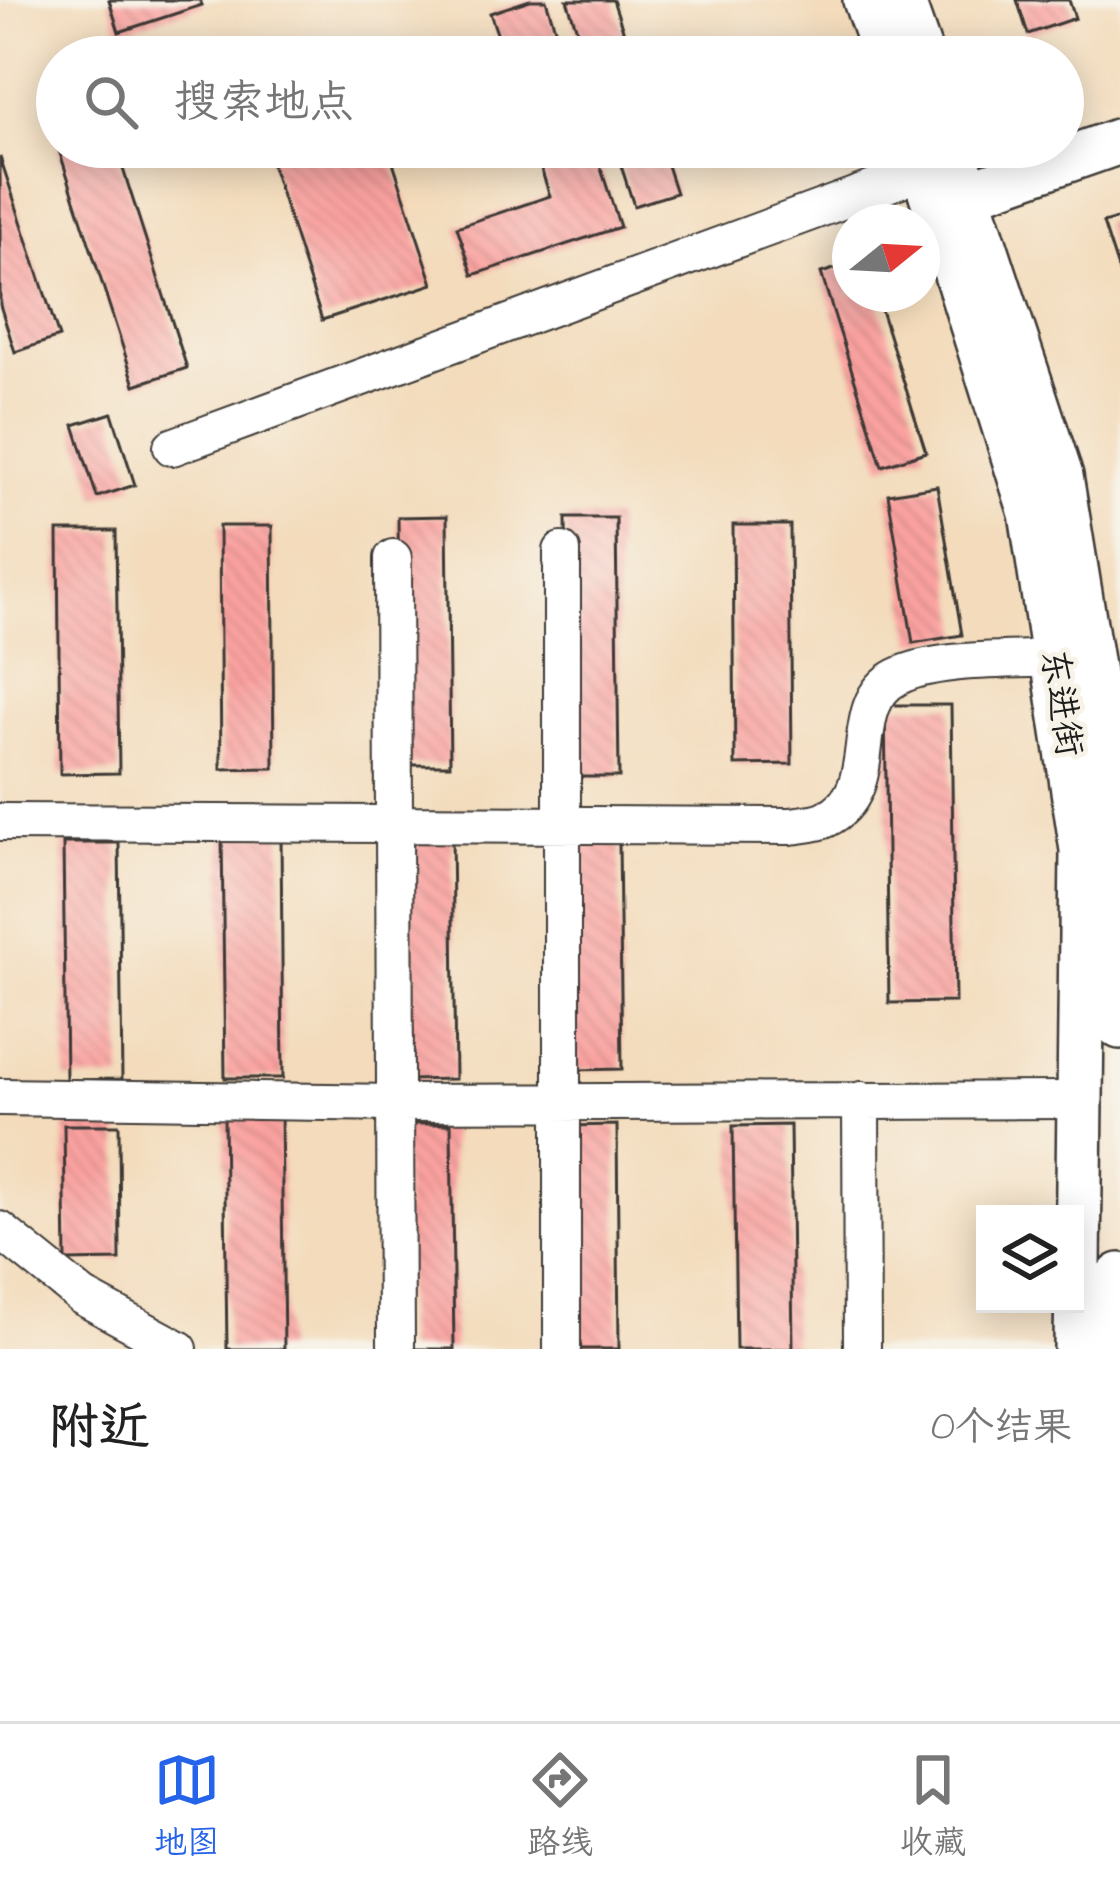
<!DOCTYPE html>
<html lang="zh">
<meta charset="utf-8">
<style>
:root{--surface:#fff;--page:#f6f6f6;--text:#222;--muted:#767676;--line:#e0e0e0;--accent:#2563eb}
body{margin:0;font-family:"Architects Daughter","LXGW WenKai TC",sans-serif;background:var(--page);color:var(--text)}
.controls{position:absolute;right:36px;bottom:36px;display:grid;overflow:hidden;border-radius:0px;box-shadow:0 6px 30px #0003}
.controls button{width:108px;height:108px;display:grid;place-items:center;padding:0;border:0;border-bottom:3px solid var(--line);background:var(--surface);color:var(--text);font:60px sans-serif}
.compass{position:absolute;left:832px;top:204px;width:108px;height:108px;border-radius:50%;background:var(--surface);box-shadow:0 6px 30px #0003;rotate:72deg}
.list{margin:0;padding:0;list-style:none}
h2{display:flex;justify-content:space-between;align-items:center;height:156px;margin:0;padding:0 48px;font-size:51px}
h2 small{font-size:39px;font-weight:400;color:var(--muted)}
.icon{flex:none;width:66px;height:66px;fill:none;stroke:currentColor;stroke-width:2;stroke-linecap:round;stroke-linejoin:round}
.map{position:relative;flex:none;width:1120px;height:1349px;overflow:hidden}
.search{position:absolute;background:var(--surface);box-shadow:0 6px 30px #0003;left:36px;right:36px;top:36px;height:132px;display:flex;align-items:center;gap:30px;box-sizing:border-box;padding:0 42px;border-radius:66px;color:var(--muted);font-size:45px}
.sheet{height:372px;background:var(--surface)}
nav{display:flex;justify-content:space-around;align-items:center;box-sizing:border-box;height:168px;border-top:3px solid var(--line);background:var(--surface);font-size:33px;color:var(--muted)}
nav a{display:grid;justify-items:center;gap:6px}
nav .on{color:var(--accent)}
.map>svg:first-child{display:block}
</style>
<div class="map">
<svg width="1120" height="1349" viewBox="0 0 1120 1349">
<defs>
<pattern id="building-back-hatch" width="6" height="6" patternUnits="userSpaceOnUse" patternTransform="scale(3)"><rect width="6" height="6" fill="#faa2a0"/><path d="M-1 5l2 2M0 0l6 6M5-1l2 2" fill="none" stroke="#d68b89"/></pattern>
</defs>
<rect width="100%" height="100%" fill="#f7f3e8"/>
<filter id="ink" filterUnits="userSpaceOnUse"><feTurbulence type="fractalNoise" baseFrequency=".00833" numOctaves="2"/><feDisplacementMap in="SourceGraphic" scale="24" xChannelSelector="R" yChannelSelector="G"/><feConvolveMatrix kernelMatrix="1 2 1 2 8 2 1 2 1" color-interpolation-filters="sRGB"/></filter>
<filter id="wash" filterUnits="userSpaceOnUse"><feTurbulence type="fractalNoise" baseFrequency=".004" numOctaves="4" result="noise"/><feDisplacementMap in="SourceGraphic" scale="48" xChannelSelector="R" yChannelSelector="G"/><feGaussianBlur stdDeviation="2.7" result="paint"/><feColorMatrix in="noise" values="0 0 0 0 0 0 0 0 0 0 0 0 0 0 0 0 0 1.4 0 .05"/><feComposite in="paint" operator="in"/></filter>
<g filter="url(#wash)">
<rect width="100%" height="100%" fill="#f3dbbb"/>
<g id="blocks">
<path fill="url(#building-back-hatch)" d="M109,0H200L202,5L119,32Z
M530,0H546L564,57H505L490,13Z
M567,0H613L632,57H586Z
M1017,0H1069L1075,18L1028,34Z
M58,147H116L187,368L135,385Z
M266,147H388L433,284L322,320Z
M534,147H594L620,227L473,275L457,227L550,196Z
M615,147H661L676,193L634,206Z
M0,157L59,337L15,352L0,305Z
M1120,218V272H1119L1103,223Z
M850,264V294H876L926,452L882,466L821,273Z
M112,413L135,485L97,497L74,425Z
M937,486L962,635L913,643L888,494Z
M447,516L450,765H401L398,517Z
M566,518H616L619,777H569Z
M733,525H790L792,764L735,765Z
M219,526H272L274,768L221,769Z
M58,531H116L119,773L60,774Z
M885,705H951L955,1002L889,1003Z
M403,834H452L455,1079L406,1080Z
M222,835H281L283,1078H225Z
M569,842H619L622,1069L572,1070Z
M63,843H119L122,1079L66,1080Z
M281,1113L284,1349H227L224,1114Z
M403,1124H451L454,1349H406Z
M64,1125H119L120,1260L66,1261Z
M617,1125L619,1349H569L566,1126Z
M790,1125L793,1349H736L733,1126Z"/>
</g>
</g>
<g filter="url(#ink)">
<use href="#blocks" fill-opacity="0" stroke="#3c3934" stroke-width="3"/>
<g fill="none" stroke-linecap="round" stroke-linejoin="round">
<g stroke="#3c3934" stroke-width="40">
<path id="minor" d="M172,447L925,170
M562,551V1349
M393,558L396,1349
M0,822L790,826C801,824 817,824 826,819C887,790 842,706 897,677C935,657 1010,661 1054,658
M0,1097L395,1103L1080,1100
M861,1100L862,1349
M0,1230L83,1297L179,1349"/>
</g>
<g stroke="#3c3934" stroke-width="50">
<path id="major" d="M866,0L886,57
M901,0L921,57
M917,147L1032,513L1083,850L1077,1349
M952,147L1060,476L1107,765L1117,857L1120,1026
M942,203L1120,141
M1118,1349L1120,1276"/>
</g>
<use href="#minor" stroke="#fff" stroke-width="36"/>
<use href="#major" stroke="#fff" stroke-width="45"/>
</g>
</g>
<g text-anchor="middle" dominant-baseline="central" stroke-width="10" stroke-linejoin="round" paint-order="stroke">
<g font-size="36" fill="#1c1c1c" stroke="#f7f3e8">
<text transform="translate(1061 703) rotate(81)">东进街</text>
</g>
</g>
</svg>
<div class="controls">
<button><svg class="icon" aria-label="layers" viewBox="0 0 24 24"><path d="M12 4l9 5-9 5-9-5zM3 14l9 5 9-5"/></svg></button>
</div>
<svg class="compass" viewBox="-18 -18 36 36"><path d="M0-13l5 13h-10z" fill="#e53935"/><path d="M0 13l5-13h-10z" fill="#767676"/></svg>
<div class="search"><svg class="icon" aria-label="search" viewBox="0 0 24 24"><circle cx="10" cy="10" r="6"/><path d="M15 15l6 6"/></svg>搜索地点</div>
</div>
<section class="sheet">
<h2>附近<small>0个结果</small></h2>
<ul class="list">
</ul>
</section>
<nav>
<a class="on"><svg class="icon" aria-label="map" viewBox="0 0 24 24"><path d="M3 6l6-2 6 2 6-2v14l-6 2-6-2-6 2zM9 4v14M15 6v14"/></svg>地图</a>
<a><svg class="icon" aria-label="directions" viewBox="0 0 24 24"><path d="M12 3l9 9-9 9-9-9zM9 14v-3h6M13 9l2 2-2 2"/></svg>路线</a>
<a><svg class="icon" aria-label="saved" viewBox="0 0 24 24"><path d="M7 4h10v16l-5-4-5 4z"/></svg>收藏</a>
</nav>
